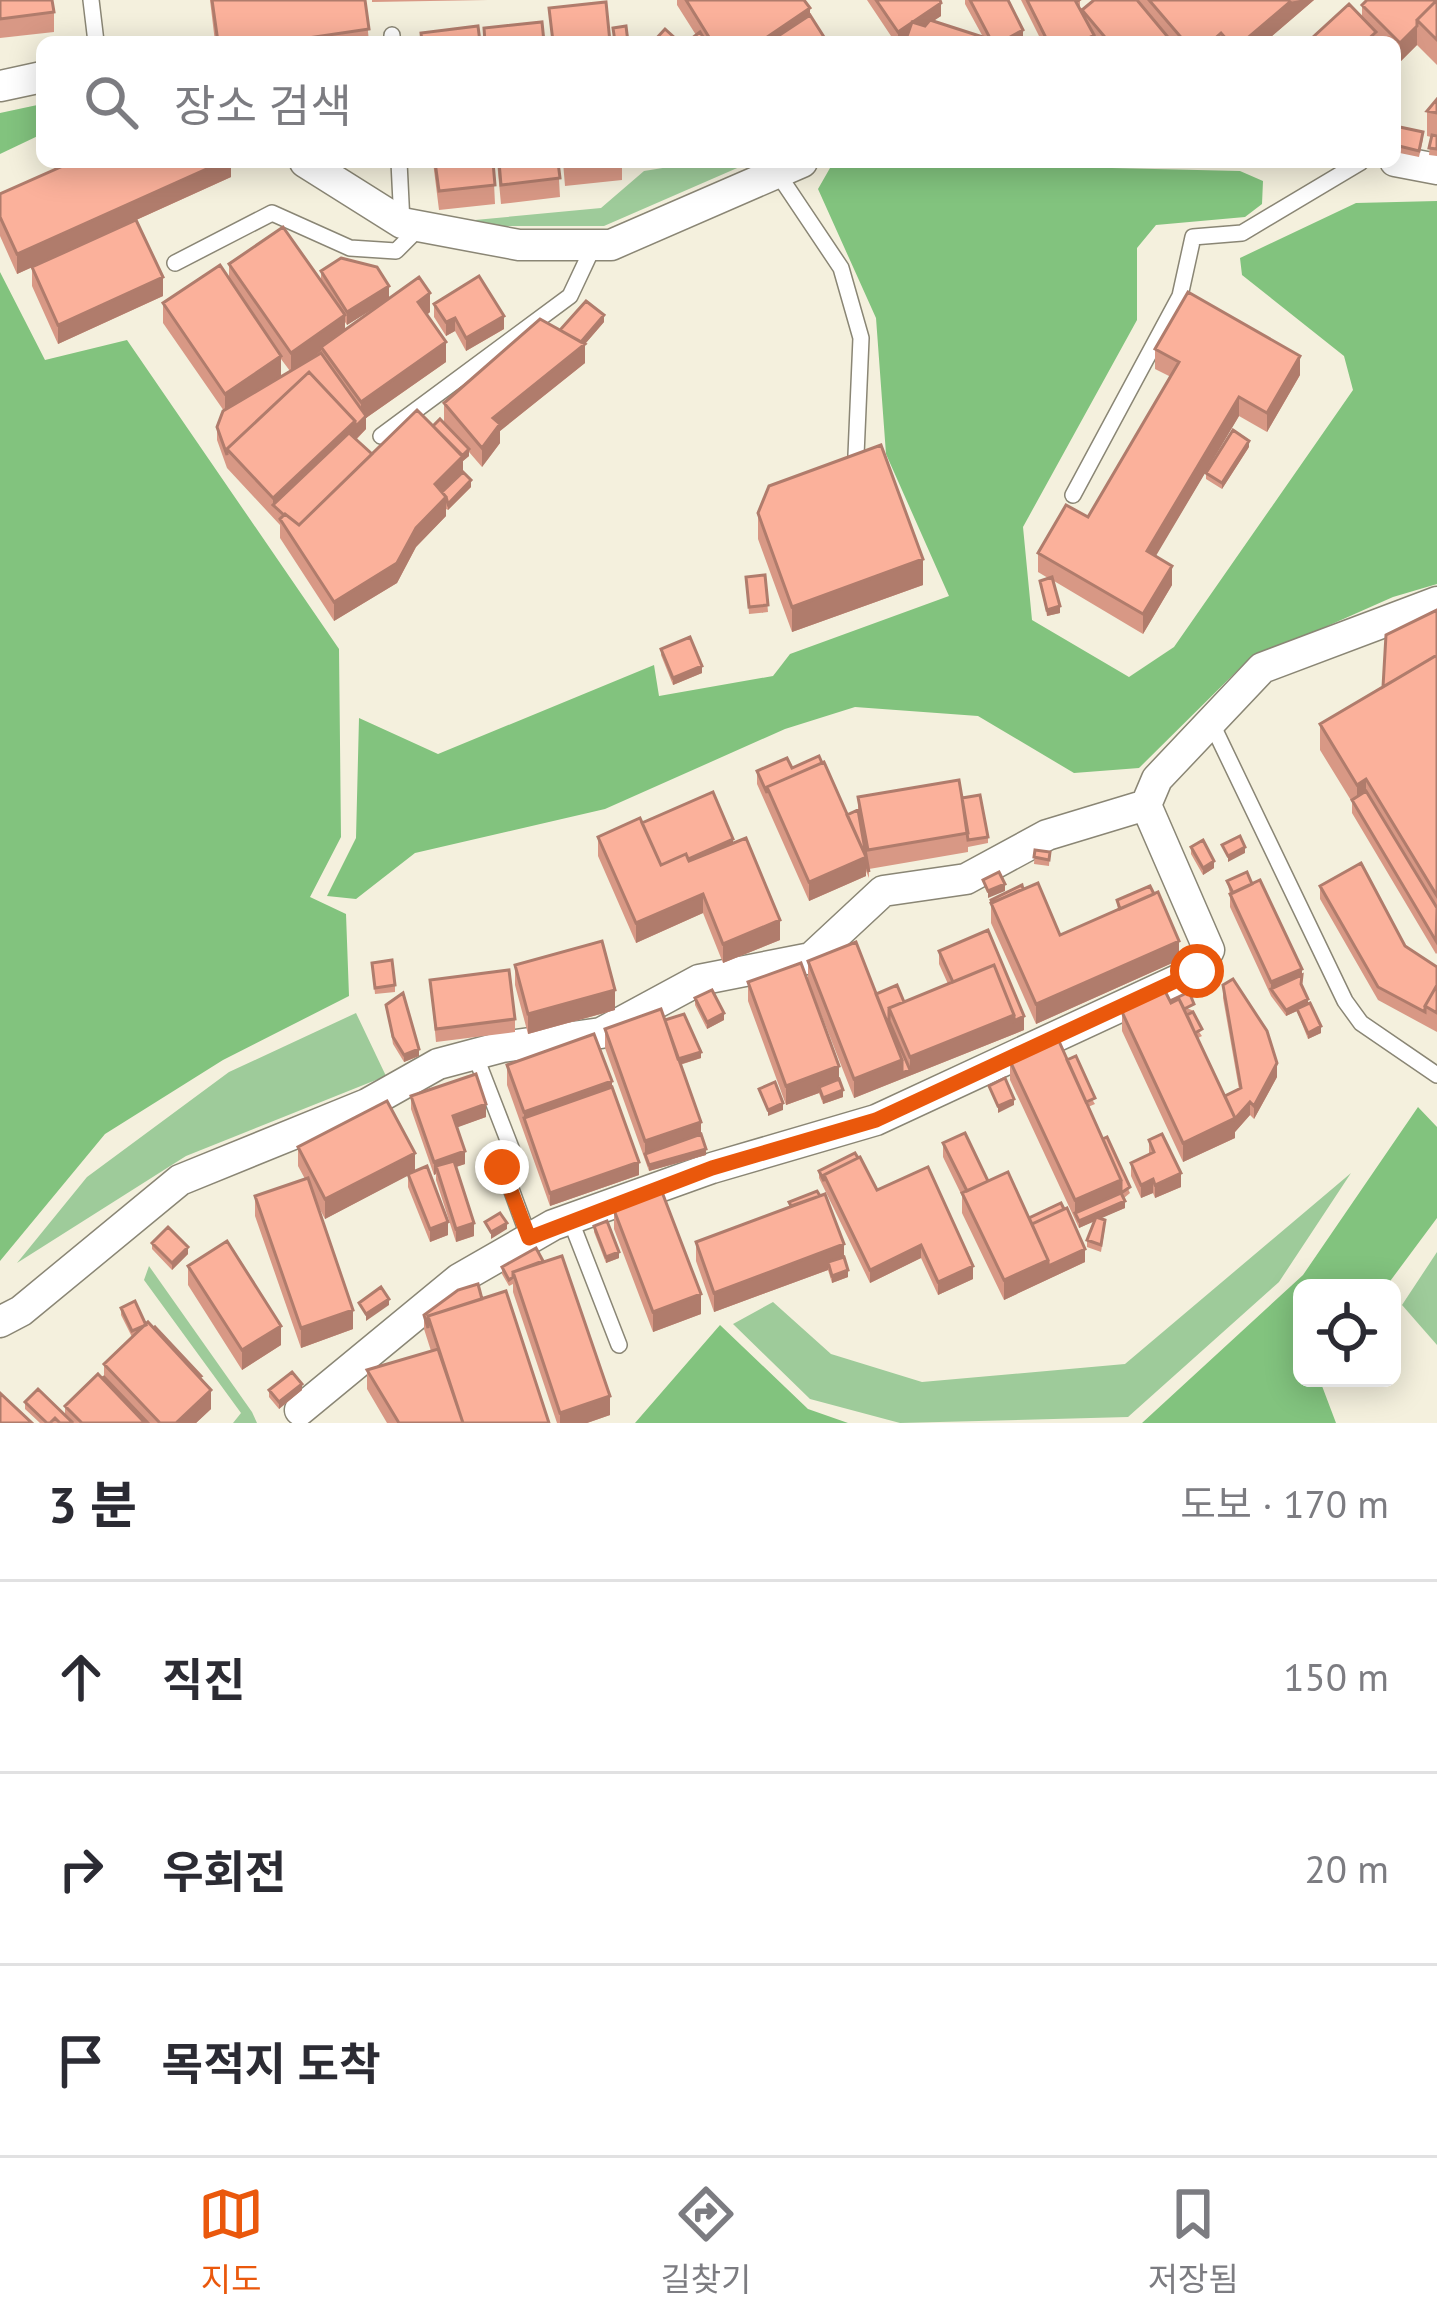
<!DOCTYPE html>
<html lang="ko">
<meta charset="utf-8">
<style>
:root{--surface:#fff;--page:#f2f2f3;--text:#2b2b33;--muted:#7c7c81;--line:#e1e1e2;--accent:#ea580c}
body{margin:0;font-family:"PT Sans","Noto Sans KR",sans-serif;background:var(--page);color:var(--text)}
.controls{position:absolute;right:36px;bottom:36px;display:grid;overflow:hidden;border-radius:18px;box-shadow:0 6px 30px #0003}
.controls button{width:108px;height:108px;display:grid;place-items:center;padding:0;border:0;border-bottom:3px solid var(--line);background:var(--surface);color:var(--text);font:60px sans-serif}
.stop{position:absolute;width:36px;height:36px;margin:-27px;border:9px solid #ea580c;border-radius:50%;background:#fff}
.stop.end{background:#ea580c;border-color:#fff;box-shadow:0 3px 12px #0008}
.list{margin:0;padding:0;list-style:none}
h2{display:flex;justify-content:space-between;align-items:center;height:156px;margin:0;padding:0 48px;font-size:51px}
h2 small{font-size:39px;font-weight:400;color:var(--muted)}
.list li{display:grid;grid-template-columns:78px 1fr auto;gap:36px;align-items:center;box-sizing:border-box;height:192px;padding:0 48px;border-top:3px solid var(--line)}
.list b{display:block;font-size:45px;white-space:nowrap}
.list em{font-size:39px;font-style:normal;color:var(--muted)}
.icon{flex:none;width:66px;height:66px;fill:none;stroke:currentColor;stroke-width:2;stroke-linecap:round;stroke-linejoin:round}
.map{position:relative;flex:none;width:1437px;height:1423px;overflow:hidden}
.search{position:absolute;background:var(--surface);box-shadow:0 6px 30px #0003;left:36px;right:36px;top:36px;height:132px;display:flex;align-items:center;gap:30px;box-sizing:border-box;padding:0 42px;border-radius:18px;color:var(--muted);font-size:45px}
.sheet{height:732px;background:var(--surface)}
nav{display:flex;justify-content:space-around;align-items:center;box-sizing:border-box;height:168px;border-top:3px solid var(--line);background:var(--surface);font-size:33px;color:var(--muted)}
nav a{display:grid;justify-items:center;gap:6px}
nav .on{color:var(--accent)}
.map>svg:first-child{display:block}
</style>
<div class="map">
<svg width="1437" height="1423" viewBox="0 0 1437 1423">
<rect width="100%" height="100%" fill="#f4f0dd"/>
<path fill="#9ecb9a" d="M700,162H751L604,226H478L475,220L601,208L644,171Z
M356,1013L386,1076L186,1156L17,1263L87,1177L229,1072Z
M1351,1173L1279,1282L1128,1417L900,1423L810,1399L733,1324L773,1302L831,1354L922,1382L1125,1364Z
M1437,1252V1345L1402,1305Z
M149,1266L252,1412L257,1423H233L241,1413L144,1280Z"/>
<path fill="#82c37e" d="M42,104V134L0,154V113Z
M853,162L1240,171L1263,181L1262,204L1245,217L1156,225L1137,248V320L1023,527L1032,620L1129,677L1174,647L1353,390L1344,356L1242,275L1240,258L1356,203L1437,201V584L1393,597L1246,662L1139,768L1074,773L978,716L855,707L785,729L605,809L415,853L356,899L327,896L356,838L359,718L438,754L654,665L659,696L773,676L790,654L949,596L886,454L876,318L818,189L830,168Z
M0,272L45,360L127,340L339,649L341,837L310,897L346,914L349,996L223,1060L105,1134L0,1261Z
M1418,1107L1437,1127V1218L1385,1288H1302V1378H1319L1336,1423H1142L1303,1275Z
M720,1325L808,1409L848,1423H635Z"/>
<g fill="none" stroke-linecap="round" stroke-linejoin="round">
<g stroke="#8a8675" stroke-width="18">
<path id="lane" d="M91,0L96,42
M392,35V42
M399,162L402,223
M778,174L841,268L861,338L856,455
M175,263L272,213L350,248L396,251L419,228
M381,436L570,296L594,245
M1073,495L1180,296L1193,237L1242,233L1361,162
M1211,722L1345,1001L1361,1023L1437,1075
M475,1055L513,1153L503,1167L529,1238
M570,1219L619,1345"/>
</g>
<g stroke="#8a8675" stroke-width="33">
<path id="street" d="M0,86L42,77
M1395,161L1437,169
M305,162L402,223L519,245H611L802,162
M0,1322L21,1311L180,1180L367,1104L438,1064L502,1047L601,1033L699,980L811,958L883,891L966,879L1047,835L1146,805L1157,779L1262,668L1437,602
M300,1410L459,1279L553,1225L712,1168L876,1120L1197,971L1209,950L1146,805"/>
</g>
<use href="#lane" stroke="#fff" stroke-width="15"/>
<use href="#street" stroke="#fff" stroke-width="30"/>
</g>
<path fill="#d89885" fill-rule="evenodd" d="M0,0L54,12V32L0,38Z
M210,0H365L369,42H215Z
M372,0H488L372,2Z
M677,0H804L824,42H687L696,35L677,5Z
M867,0H940L941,16L933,21L983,37L965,4V0H1008L1025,42H905L906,40L902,42H895Z
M1021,0H1080V9L1082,10L1094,0H1314L1265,42H1098L1094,37V42H1042Z
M1437,0V65L1417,45L1395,67V42H1380L1376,38V42H1312V38L1362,17V5Z
M1437,99V156L1429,155L1431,137L1427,136V111Z
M1395,126L1423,139L1419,157L1395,152Z
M231,162V177L17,274L0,236V194Z
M433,162H493L495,204L439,210Z
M497,162H558L560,197L501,204Z
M563,162H622V180L565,186Z
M229,264L321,281V271L389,299L430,312L427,315L446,362L366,418V429L356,440L372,454L444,423V403L560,330L604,322L585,344V363L500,431V443L482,467L469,452V456L463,461V472L471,487L448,510L446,509V516L416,547L397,583L334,621L280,538V525L227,468L217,440V427L224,411L163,323V303L229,279ZM385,301L345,330V322L347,325ZM281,359L290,371L281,376Z
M32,267L163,296L58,344L32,286Z
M434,304L504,329L466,351L455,331L446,336L434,317Z
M1155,349L1300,375L1267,432L1239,416L1155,556L1172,585L1143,634L1054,581L1060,613L1047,616L1040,581L1048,578L1038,572V553L1088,517L1171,377L1155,369Z
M1249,447L1222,489L1206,479V473Z
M758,513L923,585L792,632L758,539Z
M765,575L768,612L749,614L746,577Z
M1437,610V953L1436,954L1352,813V802L1320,750V724L1383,687Z
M661,649L702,673L673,685L661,655Z
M792,768L847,815L858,810V797L962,798L988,837V843L968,847V852L869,869V878L866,871V876L809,901L757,784V771Z
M642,823L733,843L780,940L723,963L703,913L636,943L598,856V837Z
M1191,847L1214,868L1203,875L1191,854Z
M1035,850L1050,852L1049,866L1034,864Z
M1227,881L1301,985L1321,1033L1308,1039L1297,1011L1286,1016L1271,996L1230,907V894Z
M1320,886L1437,967V1032L1378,1000L1320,899Z
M991,900L1060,935L1118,910L1117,900L1179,960L1036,1024L991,923Z
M939,951L1024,1030L854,1098L808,981V961L876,994L904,1002L948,984L939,964Z
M372,963L395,985V992L375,994Z
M515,965L615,1010L528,1034L515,985Z
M430,980L515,1019V1032L436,1042Z
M748,982L839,1079L843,1097L823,1104L819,1093L786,1105L748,1001Z
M1223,985L1277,1077L1254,1119L1250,1115L1235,1132V1138L1183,1162L1122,1031V1012L1170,1001L1194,1011L1187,1015L1202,1036L1198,1038L1225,1096L1239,1089L1223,998Z
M695,998L724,1020L707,1029L695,1005Z
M386,1005L419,1056L404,1062L393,1044Z
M665,1020L701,1058L680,1065L706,1155L649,1171L605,1048V1029Z
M1067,1060L1095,1104L1088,1107L1130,1193L1124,1198L1125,1208L1100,1218L1105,1227L1101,1252L1087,1247V1240L1094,1221L1079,1228L1010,1080V1061Z
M507,1065L612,1087L639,1175L550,1206L507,1085Z
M411,1096L486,1117L457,1127L465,1164L456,1167L474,1236L456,1242L436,1180V1174L434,1175L411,1109Z
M1149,1140L1181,1187L1155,1198L1153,1193L1141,1198L1131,1176V1163L1149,1154Z
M943,1143L1029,1218L1085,1262L1004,1300L962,1213V1196L943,1157Z
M298,1147L415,1171L448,1235L430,1242L408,1187V1175L325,1219L314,1198L353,1329L301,1348L255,1216V1196L305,1179L298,1166Z
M819,1171L877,1190L973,1279L938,1295L921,1258L870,1283L819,1178Z
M789,1202L844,1257L848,1277L832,1283L828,1270L714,1312L696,1261V1242L789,1207Z
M614,1210L701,1314L653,1332L614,1229Z
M594,1226L619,1258L606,1263L594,1232Z
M152,1243L188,1254L172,1270L152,1249Z
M536,1248L610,1415L587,1423H557L513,1292V1284L509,1286L502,1274V1267Z
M188,1266L281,1345L242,1370L188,1285Z
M482,1299L549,1423H387L367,1389V1370L431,1351L424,1329V1315Z
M121,1308L146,1324L201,1379L211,1409L196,1423H40L25,1409V1402L65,1416V1406L104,1377V1364L132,1337L121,1315Z
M269,1390H302L279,1409L269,1397Z"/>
<path fill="#b07c6c" d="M1300,0H1314L1300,12Z
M1300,0V12L1265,42H1243L1290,2Z
M941,3V16L902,42H898V32Z
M810,8V28L788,42H760Z
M1417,26V45L1395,67V61L1400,55V43Z
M1023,30V42H1001Z
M222,162H231V177L17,274V254Z
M163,277V296L58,344V325Z
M389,286V299L347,325V312Z
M430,293V312L418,321V302Z
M345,315V335L321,347V351L291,373V353Z
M604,315V322L585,344V363L500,431V443L482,467V448L493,418L576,347Z
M504,316V329L466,351V338Z
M455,318V331L446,336V322Z
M446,342V362L366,418V429L355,440V427L361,421V402Z
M281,356V376L225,413V394Z
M1300,356V375L1267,432V413Z
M1239,397V416L1147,571V551Z
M355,421V440L273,505V498Z
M1249,441V447L1222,489V483Z
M469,449V456L463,461V476L441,497L435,484Z
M471,480V487L448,510V504Z
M446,497V516L416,547L397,583L334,621V602L416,528Z
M923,559V585L792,632V607Z
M1172,566V585L1143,634V614Z
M1060,606V613L1047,616V610Z
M702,666V673L673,685V678Z
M1366,779V804L1357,810V785Z
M733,839V852L661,871Z
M1245,847V853L1228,862V856Z
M866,857V876L809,901V882Z
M1214,861V868L1203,875V868Z
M1005,884V891L988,898V891Z
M703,894V913L636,943V923Z
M780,920V940L723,963V944Z
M1179,941V960L1036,1024V1004Z
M1302,969V982L1271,989V996V982Z
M615,990V1010L528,1034V1014Z
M1308,999V1006L1286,1016V1010Z
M724,1013V1020L707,1029V1022Z
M1014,1015L1024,1016V1030L854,1098V1079L902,1060L910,1070V1057Z
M1321,1026V1033L1308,1039V1033Z
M419,1049V1056L404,1062V1055Z
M701,1052V1058L672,1067V1060Z
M1277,1063V1077L1254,1119V1106Z
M839,1066V1086L819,1087V1093L786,1105V1086Z
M612,1081V1100L524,1118V1132V1112Z
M843,1090V1097L823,1104V1098Z
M1014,1099V1105L998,1113V1106Z
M1250,1102V1115L1235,1132V1138L1183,1162V1143Z
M783,1103V1110L768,1116V1110Z
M486,1104V1117L453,1129V1116Z
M701,1122V1141L645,1154V1141Z
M706,1149V1155L649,1171V1165Z
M465,1151V1164L438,1173L436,1166V1174L434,1175V1162Z
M415,1153V1172L325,1219V1199Z
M639,1162V1175L550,1206V1193Z
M1181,1173V1187L1155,1198V1185Z
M1153,1179V1193L1141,1198V1185Z
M1121,1180V1199L1075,1213V1200Z
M1125,1201V1208L1079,1228V1221Z
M448,1222V1235L430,1242V1229Z
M474,1223V1236L456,1242V1229Z
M507,1223V1229L491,1239V1232Z
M844,1244V1264L828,1262V1270L714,1312V1293Z
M921,1245V1258L870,1283V1270Z
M188,1247V1254L172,1270V1263Z
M1085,1249V1262L1004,1300V1280L1048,1260Z
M619,1252V1258L606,1263V1257Z
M973,1266V1279L938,1295V1282Z
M848,1270V1277L832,1283V1276Z
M701,1294V1314L653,1332V1312Z
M389,1299V1305L366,1321V1314Z
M353,1310V1329L301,1348V1328Z
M281,1326V1345L242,1370V1350Z
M302,1384V1390L279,1409V1402Z
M211,1390V1409L196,1423H176Z
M610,1396V1415L587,1423H560V1413Z"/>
<path fill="#fbb19b" stroke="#b07c6c" stroke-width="3" d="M0,0H52L54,12L0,19Z
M212,0H365L369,29L281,42H218Z
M686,0H804L810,8L760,42H712Z
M876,0H940L941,3L898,32Z
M970,0H1008L1023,30L1001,42H992Z
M1027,0H1079L1076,2L1094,35L1081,42H1048Z
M1094,0H1137L1172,42H1109L1082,10Z
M1149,0H1288L1290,2L1243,42H1229L1221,33L1211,42H1185Z
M1367,0H1437L1417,20V26L1400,43L1362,5Z
M1437,0V40L1417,20Z
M606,2L610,42H553L549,8Z
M1349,4L1376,32L1365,42H1322L1318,38L1314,40L1312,38Z
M810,15L824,37L816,42H769Z
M930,20L989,39L988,42H905L912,22L925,26Z
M542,22L544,42H485L484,28Z
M478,26L480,42H422L421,33Z
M626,26L628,42H615L613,28Z
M665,29L676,39L673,42H653Z
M700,32L706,42H687Z
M1437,99V113L1427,111Z
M1395,126L1423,132L1419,151L1395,145Z
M1432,135L1437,136V149L1429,148Z
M72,162H222L17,254L0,217V194Z
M435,162H493L495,185L439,191Z
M499,162H558L560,178L501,185Z
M565,162H606L565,166Z
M136,220L163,277L58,325L32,267Z
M283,227L345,315L291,353L229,264Z
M341,258L377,267L389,286L347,312L321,271Z
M220,265L281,356L225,394L163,303Z
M479,276L504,316L466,338L455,318L446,322L434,304Z
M419,277L430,293L418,302L446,342L361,402L321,347Z
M1188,292L1300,356L1267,413L1239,397L1147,551L1172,566L1143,614L1038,553L1066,505L1088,517L1179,362L1155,349Z
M586,301L604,315L581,342L560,330Z
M540,319L585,344L493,418L500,424L482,448L444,403Z
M321,353L366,416L355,427V421L309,372L227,449V455L217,427L223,411Z
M309,372L355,421L273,498L227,449Z
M417,410L463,456L435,484L446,497L416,528L397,563L334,602L280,519L285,514L299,525Z
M440,419L469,449L462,456L433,426Z
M1233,430L1249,441L1222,483L1206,473Z
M349,433L372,454L299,525L285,514L284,515L273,505Z
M881,445L923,559L792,607L758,513L769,486Z
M463,472L471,480L448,504L446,497L442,492Z
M765,575L768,605L749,607L746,577Z
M1052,577L1060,606L1047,610L1040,581Z
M1437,610V655L1383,687L1386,635Z
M690,637L702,666L673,678L661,649Z
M1437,655V896L1366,779L1357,785L1320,724Z
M819,756L822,763L767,787V793L757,771L787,758L792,768Z
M824,762L866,857L809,882L767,787Z
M959,780L968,833L868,850L858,797Z
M1366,791L1437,908L1436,941L1352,800Z
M713,792L733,839L688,859L686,854L661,865L642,823Z
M980,795L988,837L968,840L962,798Z
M858,810L869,872L866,864V857L847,815Z
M640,818L661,865L686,854L689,861L746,838L780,920L723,944L703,894L636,923L598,837Z
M1240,836L1245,847L1228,856L1222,845Z
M1203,840L1214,861L1203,868L1191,847Z
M1035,850L1050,852L1049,860L1034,857Z
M1361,863L1405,946L1437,967V985L1425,1006V1012L1378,987L1320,886Z
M999,872L1005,884L988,891L983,880Z
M1247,872L1252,884L1233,893L1227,881Z
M1260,880L1302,969L1271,982L1230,894Z
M1038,883L1060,935L1158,892L1179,941L1036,1004L991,903Z
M1022,885L1023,889L992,903L991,900Z
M1150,886L1154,894L1120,909L1117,900Z
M988,930L1024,1016L1014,1021V1015L994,965L953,982L939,951Z
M602,941L615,990L528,1014L515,965Z
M856,942L902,1060L854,1079L808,961Z
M392,960L395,985L375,988L372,963Z
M801,963L839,1066L786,1086L748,982Z
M994,965L1014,1015L910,1057L889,1008Z
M509,970L515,1019L436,1029L430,980Z
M1302,975L1301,984L1308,999L1286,1010L1271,989Z
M1233,979L1267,1031L1277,1063L1254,1106L1250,1102L1233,1121L1235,1118L1225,1096L1241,1088L1223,985Z
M897,985L904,1002L889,1008V1021L910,1070L902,1073V1060L876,994Z
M1437,985V1013L1425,1006Z
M712,990L724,1013L707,1022L695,998Z
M1165,991L1171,1003L1179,999L1235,1118L1183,1143L1122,1012Z
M1189,992L1194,1004L1184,1009L1179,999L1171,1003L1170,1001Z
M403,993L419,1049L404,1055L393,1037L386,1005Z
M1310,1003L1321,1026L1308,1033L1297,1009Z
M661,1009L701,1122L645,1141L605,1029Z
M1193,1012L1202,1029L1195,1033L1187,1015Z
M684,1014L701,1052L678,1059L665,1020Z
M594,1034L612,1081L524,1112L507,1065Z
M1058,1039L1121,1180L1075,1200L1010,1061Z
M1076,1056L1095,1098L1086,1102L1067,1060Z
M476,1074L486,1104L453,1116L465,1151L434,1162L411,1096Z
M1005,1078L1014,1099L998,1106L989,1086Z
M839,1079L843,1090L823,1098L819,1087Z
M775,1082L783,1103L768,1110L759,1089Z
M612,1087L639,1162L550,1193L524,1118Z
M387,1101L415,1153L325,1199L298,1147Z
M965,1133L988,1181L967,1191L943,1143Z
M701,1134L706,1149L649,1165L645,1154Z
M1162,1134L1181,1173L1155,1185L1153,1179L1141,1185L1131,1163L1154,1152L1149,1140Z
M1107,1137L1130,1187L1121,1193L1125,1201L1079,1221L1075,1213L1121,1193V1180L1103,1139Z
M855,1153L858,1158L824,1175V1181L819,1171Z
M860,1157L877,1190L928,1167L973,1266L938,1282L921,1245L870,1270L824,1175Z
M454,1161L474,1223L456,1229L436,1166Z
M427,1166L448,1222L430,1229L408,1174Z
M1008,1172L1048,1260L1004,1280L962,1193Z
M308,1178L353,1310L301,1328L255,1196Z
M817,1191L820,1196L791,1206L789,1202Z
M662,1192L701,1294L653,1312L614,1210Z
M825,1194L844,1244L714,1293L696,1242Z
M1061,1203L1064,1209L1032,1224L1029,1218Z
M1067,1208L1085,1249L1048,1266V1260L1032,1224Z
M500,1213L507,1223L491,1232L485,1222Z
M1096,1217L1105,1220L1101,1245L1087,1240Z
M607,1221L619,1252L606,1257L594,1226Z
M168,1227L188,1247L172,1263L152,1243Z
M227,1241L281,1326L242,1350L188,1266Z
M536,1248L543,1261L513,1272V1277L509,1280L502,1267Z
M562,1256L610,1396L560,1413L513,1272Z
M844,1257L848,1270L832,1276L828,1262Z
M478,1284L482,1299L428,1316V1328L424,1315L458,1290Z
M381,1287L389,1299L366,1314L359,1303Z
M506,1291L549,1423H463L428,1316Z
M135,1301L146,1325L132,1331L121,1308Z
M148,1322L211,1390L176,1423H160L104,1364Z
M155,1327L201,1376L199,1377L154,1328Z
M438,1349L463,1423H399L367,1370Z
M292,1372L302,1384L279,1402L269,1390Z
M98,1374L145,1423H82L65,1406Z
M104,1377L148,1423H145L102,1378Z
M38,1389L72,1422L71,1423H60L55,1418L50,1423H47L25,1402Z
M0,1393L32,1423H0Z"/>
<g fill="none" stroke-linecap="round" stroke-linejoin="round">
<path stroke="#ea580c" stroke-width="15" d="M502,1167L529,1238L712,1168L876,1120L1197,971"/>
</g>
</svg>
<div class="controls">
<button><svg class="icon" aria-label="locate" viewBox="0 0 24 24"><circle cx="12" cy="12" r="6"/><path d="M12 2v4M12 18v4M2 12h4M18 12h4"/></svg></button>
</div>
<div class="stop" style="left:1197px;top:971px"></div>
<div class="stop end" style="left:502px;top:1167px"></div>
<div class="search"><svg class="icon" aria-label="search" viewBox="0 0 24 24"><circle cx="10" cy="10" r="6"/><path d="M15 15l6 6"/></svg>장소 검색</div>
</div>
<section class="sheet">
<h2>3 분<small>도보 · 170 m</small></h2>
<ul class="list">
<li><svg class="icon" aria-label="ahead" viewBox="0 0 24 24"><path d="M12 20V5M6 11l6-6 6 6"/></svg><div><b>직진</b></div><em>150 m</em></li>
<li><svg class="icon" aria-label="right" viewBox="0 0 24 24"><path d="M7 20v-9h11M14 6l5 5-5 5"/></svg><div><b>우회전</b></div><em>20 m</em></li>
<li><svg class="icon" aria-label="arrive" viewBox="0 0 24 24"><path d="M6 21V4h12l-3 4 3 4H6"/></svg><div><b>목적지 도착</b></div></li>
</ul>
</section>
<nav>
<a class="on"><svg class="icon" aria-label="map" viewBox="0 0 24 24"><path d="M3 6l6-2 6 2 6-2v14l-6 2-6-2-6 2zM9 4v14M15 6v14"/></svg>지도</a>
<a><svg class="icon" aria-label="directions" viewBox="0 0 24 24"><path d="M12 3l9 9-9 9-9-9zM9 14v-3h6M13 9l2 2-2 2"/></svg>길찾기</a>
<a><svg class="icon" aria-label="saved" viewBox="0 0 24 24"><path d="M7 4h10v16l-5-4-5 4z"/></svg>저장됨</a>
</nav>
